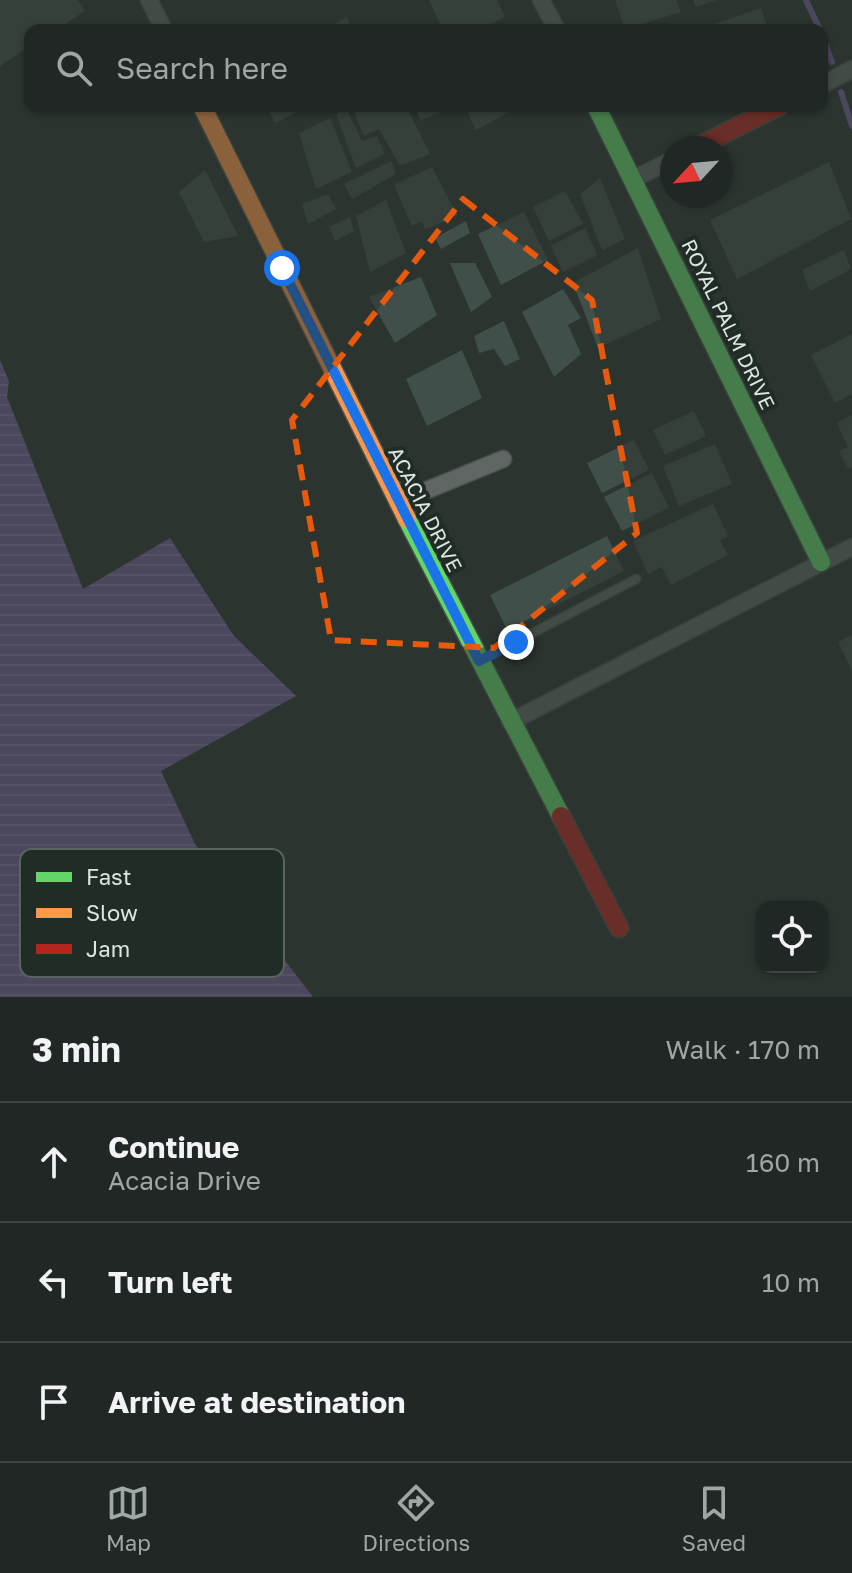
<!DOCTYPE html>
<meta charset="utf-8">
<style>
:root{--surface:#212724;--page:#2d3331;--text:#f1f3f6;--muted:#a2a5a6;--line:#3e4441;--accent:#9fa8a4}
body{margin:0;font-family:"Golos Text",sans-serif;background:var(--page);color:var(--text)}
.controls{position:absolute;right:24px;bottom:24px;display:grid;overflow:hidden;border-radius:16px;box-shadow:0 2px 6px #0004}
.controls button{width:72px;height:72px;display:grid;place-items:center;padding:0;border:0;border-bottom:2px solid var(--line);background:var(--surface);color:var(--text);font:40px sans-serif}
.compass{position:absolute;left:660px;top:136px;width:72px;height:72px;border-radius:50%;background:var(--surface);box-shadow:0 2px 6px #0004;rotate:244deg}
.stop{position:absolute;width:24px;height:24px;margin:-18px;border:6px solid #1a73e8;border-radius:50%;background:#fff}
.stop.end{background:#1a73e8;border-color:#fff;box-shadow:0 2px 8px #0008}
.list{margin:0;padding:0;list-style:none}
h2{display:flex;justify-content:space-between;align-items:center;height:104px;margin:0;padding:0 32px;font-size:34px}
h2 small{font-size:26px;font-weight:400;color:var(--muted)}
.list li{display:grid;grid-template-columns:52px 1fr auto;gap:24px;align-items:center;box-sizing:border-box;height:120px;padding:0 32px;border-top:2px solid var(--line)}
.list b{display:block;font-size:30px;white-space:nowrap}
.list p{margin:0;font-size:26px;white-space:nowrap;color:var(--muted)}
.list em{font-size:26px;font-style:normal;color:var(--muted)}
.icon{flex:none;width:44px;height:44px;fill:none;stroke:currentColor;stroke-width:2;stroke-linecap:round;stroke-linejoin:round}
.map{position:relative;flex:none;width:852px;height:997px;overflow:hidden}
.search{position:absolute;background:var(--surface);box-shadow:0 2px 6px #0004;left:24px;right:24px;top:24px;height:88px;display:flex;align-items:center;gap:20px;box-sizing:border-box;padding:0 28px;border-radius:16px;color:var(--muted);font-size:30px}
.sheet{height:464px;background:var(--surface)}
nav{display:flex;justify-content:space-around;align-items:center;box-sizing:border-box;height:112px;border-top:2px solid var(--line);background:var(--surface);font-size:22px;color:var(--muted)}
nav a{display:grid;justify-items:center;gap:4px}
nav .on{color:var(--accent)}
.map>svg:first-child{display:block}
</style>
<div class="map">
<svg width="852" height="997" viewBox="0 0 852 997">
<defs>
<pattern id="water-rules" width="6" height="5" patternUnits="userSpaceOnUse" patternTransform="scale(2)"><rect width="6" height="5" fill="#715d93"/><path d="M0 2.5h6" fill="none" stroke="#8574a2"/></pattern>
</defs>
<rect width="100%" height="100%" fill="#2c3430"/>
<path fill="url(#water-rules)" d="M0,360L9,381L7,397L83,589L170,538L234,636L296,696L161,771L195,844L313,997H0Z"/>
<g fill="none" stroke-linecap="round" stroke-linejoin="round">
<path stroke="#715d93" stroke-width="6" d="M806,0L820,30
M822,35L832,62
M841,92L852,126"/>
</g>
<path fill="#404f49" d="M0,0H78L85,11L56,30H30V46L0,66Z
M429,0H497L505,17L478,30H443Z
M615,0H676L681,12L625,29Z
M693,0H716L696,7Z
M761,8L768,30H697Z
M347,17L353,30H322Z
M267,106H309L275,123Z
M358,106H406L430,154L400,166L379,129L364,136L353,109Z
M414,106H455L421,120Z
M477,106H520L476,130L467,111Z
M346,108L362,141L377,136L385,154L356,168L336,114Z
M330,118L352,172L316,189L299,133Z
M391,161L396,174L352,199L344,184Z
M829,162L851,219L737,279L710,220Z
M432,167L457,215L425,230L422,221L412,226L394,185Z
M205,170L238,236L204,242L179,192Z
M600,178L625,239L602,250L580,194Z
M565,191L583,224L549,241L533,207Z
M328,194L336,209L308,224L302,204Z
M386,200L406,253L370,272L356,216Z
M524,212L548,260L501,285L478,234Z
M350,217L354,231L335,241L329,227Z
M466,221L470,233L441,249L435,238Z
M585,228L597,255L563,272L551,246Z
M638,248L661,319L598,348L573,283Z
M844,250L851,269L810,291L802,270Z
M450,263H475L492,297L471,312Z
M421,277L437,315L395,343L369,297Z
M563,289L581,318L568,325L581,354L554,377L522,312Z
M504,321L520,359L505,366L494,349L479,353L474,336Z
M852,334V394L835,403L811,355Z
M462,350L482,398L427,426L406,379Z
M694,411L706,436L665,455L653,430Z
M852,415V467L848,469L839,451L848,447L837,423Z
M634,440L649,470L602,493L587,463Z
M715,444L732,484L679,506L663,466Z
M652,473L669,508L622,531L604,497Z
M713,504L728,536L720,540L728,555L671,585L662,567L648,574L633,541Z
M607,536L624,571L507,630L490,595Z
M852,635V671L838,642Z"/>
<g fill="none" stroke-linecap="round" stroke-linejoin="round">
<g stroke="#49504d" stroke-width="11">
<path id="lane" d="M481,660L636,579"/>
</g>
<g stroke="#49504d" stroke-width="19">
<path id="street" d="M149,0L164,30
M541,0L557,30
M822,85L852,69
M633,179L672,160
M398,502L503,459
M510,722L852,547"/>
</g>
<g stroke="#49504d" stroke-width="21">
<path id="fast" d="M596,106L821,562
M407,519L561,816"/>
</g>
<g stroke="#49504d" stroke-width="21">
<path id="slow" d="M202,106L407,519"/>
</g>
<g stroke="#49504d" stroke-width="21">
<path id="jam" d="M695,148L779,106
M561,816L619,928"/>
</g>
<use href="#lane" stroke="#606663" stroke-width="8"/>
<use href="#street" stroke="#606663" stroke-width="16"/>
<use href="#fast" stroke="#63d668" stroke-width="18"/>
<use href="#slow" stroke="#ff974d" stroke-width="18"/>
<use href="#jam" stroke="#b3261e" stroke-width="18"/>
</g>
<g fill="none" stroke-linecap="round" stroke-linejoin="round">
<path stroke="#1a73e8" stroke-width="10" d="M282,268L479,661L516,642"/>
</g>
<path d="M0 0H852V997H0ZM463,199L592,300L637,533L494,648L331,640L292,420Z" fill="#2c3430" fill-opacity=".55" fill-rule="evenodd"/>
<path fill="none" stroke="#e8590c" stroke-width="6" stroke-dasharray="16 10" stroke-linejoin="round" d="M463,199L592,300L637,533L494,648L331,640L292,420Z"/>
<g text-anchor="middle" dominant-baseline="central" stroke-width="8" stroke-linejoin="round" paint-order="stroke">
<g font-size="20" fill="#dde6e2" stroke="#1f2d26">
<text transform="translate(729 324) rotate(64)">ROYAL PALM DRIVE</text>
<text transform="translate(426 509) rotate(63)">ACACIA DRIVE</text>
</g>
</g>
<rect x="20" y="849" width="264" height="128" rx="12" fill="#1f2d26" stroke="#58645e" stroke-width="2"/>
<rect x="36" y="872" width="36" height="10" fill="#63d668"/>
<rect x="36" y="908" width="36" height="10" fill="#ff974d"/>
<rect x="36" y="944" width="36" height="10" fill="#b3261e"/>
<g font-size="22" fill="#dde6e2">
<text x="86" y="885">Fast</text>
<text x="86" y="921">Slow</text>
<text x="86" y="957">Jam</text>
</g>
</svg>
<div class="controls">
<button><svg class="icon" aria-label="locate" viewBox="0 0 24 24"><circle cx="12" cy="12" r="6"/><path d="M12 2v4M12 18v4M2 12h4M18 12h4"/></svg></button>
</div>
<svg class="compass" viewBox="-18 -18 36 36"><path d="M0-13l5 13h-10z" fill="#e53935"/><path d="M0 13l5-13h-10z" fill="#a2a5a6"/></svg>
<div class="stop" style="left:282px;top:268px"></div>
<div class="stop end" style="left:516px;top:642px"></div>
<div class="search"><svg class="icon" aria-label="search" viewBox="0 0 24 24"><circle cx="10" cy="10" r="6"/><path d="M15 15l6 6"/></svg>Search here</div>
</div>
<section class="sheet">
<h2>3 min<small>Walk · 170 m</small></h2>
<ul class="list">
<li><svg class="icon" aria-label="ahead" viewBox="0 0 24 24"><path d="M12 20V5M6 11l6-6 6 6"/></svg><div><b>Continue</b><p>Acacia Drive</p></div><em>160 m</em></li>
<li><svg class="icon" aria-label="left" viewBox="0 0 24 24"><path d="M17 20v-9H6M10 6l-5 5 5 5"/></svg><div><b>Turn left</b></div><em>10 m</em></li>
<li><svg class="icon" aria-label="arrive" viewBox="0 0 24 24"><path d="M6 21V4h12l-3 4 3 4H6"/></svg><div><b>Arrive at destination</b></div></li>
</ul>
</section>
<nav>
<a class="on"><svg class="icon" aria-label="map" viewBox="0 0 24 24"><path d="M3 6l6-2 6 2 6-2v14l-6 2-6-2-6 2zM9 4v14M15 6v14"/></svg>Map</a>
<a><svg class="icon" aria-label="directions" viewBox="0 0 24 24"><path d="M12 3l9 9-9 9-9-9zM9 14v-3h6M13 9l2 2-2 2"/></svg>Directions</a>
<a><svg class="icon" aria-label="saved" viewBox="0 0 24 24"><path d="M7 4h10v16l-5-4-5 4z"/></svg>Saved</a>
</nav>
